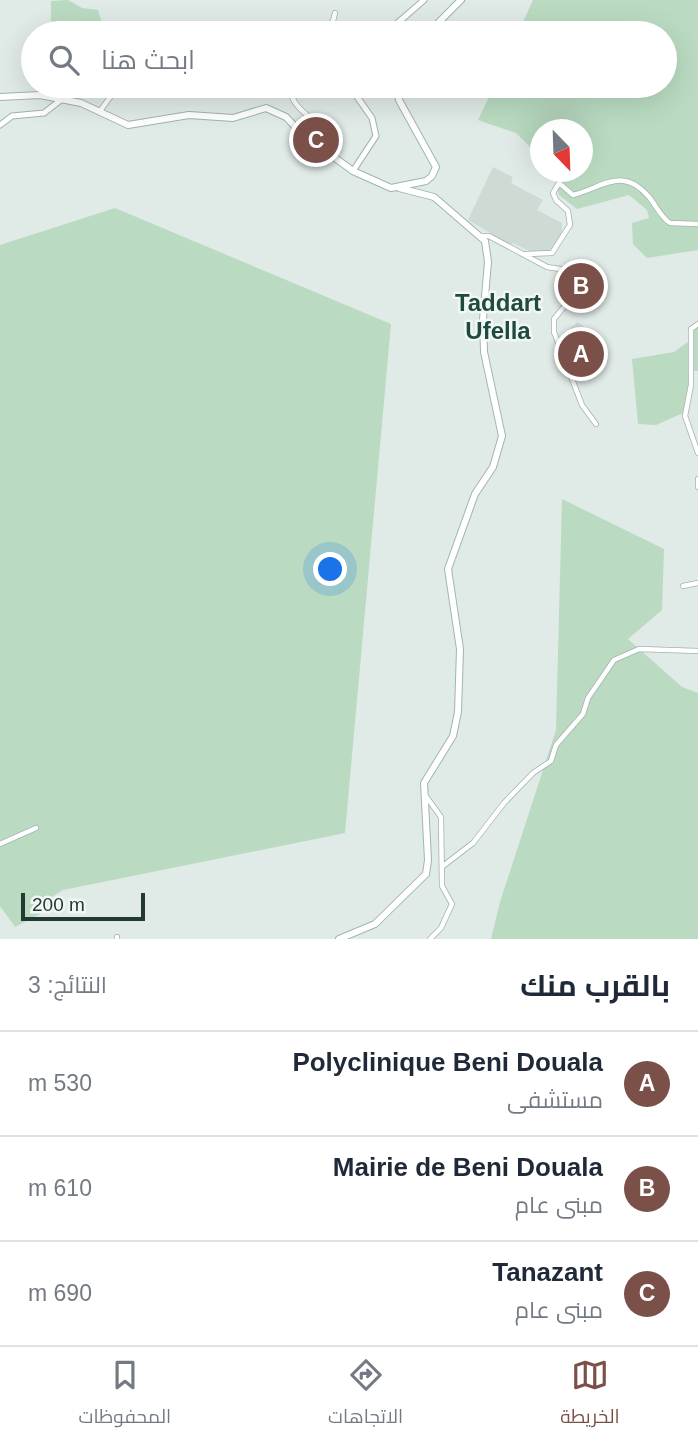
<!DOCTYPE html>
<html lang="ar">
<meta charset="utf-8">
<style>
:root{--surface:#fff;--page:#f2f2f3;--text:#1f2937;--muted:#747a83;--line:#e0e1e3;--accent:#7b5048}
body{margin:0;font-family:Helvetica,Cairo,sans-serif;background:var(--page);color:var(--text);direction:rtl}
.compass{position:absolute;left:530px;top:119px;width:63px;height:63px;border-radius:50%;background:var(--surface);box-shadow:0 7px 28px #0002;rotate:157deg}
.scale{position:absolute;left:21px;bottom:18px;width:124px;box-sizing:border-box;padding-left:7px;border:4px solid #223a33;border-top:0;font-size:19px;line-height:24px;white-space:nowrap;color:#223a33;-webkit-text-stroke:5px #f0f7f4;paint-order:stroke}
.you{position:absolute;left:331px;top:570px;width:24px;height:24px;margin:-18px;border:5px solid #fff;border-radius:50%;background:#1a73e8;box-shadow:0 0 0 10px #1a73e833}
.badge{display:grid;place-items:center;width:46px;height:46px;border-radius:50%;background:var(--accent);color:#fff;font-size:23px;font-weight:700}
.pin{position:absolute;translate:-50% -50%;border:4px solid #fff;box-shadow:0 2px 7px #0006}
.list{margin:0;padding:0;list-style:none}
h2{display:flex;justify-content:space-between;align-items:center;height:91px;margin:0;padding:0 28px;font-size:30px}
h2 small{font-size:23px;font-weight:400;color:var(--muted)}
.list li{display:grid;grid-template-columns:46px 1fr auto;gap:21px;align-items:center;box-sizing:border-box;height:105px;padding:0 28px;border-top:2px solid var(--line)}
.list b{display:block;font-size:26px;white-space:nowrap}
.list p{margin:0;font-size:23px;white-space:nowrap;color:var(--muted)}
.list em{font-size:23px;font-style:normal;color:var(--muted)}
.icon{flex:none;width:38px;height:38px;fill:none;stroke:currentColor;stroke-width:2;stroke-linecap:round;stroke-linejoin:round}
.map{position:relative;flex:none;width:698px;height:939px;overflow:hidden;direction:ltr}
.search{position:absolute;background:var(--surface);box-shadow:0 7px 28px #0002;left:21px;right:21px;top:21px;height:77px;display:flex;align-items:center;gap:18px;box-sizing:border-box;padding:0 24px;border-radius:38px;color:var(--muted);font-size:26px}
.sheet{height:406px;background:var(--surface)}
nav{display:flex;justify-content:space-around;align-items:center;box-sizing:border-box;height:98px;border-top:2px solid var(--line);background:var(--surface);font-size:19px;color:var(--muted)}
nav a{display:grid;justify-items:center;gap:4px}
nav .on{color:var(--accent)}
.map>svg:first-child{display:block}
</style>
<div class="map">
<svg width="698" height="939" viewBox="0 0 698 939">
<rect width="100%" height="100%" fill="#e0eae6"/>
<path fill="#cedad4" d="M493,167L513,177L511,183L543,200L537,210L562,223V236L550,252H531L513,243L511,245L468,220Z
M578,322L602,342L592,367L570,371L561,342L569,338L568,330Z"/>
<path fill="#badbc2" d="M68,0L82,8L98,10L105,33H82L80,28L56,29V33H51V1Z
M533,0H698V250L647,258L633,244L632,223L649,218L647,210L629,195L577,209L559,195L554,172H582V130H540V157L516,133L478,120L494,86H665V33H518Z
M115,208L391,324L345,833L63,890L50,898L48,910L15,927L0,906V245Z
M698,324V371H694L689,381L683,413L656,425L638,424L632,359L674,352L692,339L694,325Z
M562,499L664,549L662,610L628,639L682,687L698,693V939H491L500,902L556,730Z"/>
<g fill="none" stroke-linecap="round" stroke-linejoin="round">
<g stroke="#a3b2ad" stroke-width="6">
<path id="minor" d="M323,33L333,21L335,13
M293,86C287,98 300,109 308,116L305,124
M100,111L111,96L110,86
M481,236H489L547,267L573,271L572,297L554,319V332L582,405L596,424
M526,254L552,253L570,225L568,211L556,200L553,193L559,183L573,195C602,188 622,165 649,197C657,207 660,216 670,223L698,224
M698,324L691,329V385L685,416L698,453
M698,479V487
M683,586L698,583
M425,795L441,817L442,886L452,904L441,928L430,939
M0,844L36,828
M443,866L473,843L504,803L533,773L551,761L556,745L583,714L588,698L614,660L639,649L698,651
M117,939V937"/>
</g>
<g stroke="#a3b2ad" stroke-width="7">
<path id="tertiary" d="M386,33L424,0
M0,125L12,116L44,113L62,99
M353,171L376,136L372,118L353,91L355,86"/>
</g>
<g stroke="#a0b5ad" stroke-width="8">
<path id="secondary" d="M428,33L461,0
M0,97L40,95L81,103L128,125L189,115L233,118L266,108L286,117L301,133L353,171L391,188L426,181L432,176L436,167L399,100L397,86
M339,939L375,924L426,874L428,860L424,783L453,736L458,712L460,649L448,569L475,494L493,467L502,436L484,352L483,319L488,262L485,241L434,197L399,188"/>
</g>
<use href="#minor" stroke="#fff" stroke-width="4.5"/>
<use href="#tertiary" stroke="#fff" stroke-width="5"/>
<use href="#secondary" stroke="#fff" stroke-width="6"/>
</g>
<g text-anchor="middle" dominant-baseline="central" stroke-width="5" stroke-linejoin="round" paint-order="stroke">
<g font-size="24" font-weight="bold" fill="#1f4a40" stroke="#f0f7f4">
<text x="498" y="302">Taddart<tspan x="498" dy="28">Ufella</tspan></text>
</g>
</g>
</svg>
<svg class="compass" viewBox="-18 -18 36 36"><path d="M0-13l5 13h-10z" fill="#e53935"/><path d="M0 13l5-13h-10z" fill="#747a83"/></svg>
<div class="scale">200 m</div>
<div class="you"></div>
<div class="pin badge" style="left:581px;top:354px">A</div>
<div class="pin badge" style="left:581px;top:286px">B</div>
<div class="pin badge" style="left:316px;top:140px">C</div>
<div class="search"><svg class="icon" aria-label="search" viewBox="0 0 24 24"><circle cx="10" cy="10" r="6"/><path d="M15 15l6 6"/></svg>ابحث هنا</div>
</div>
<section class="sheet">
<h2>بالقرب منك<small>النتائج: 3</small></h2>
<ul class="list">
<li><span class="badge">A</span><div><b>Polyclinique Beni Douala</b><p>مستشفى</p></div><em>530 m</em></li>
<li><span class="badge">B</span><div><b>Mairie de Beni Douala</b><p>مبنى عام</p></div><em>610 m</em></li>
<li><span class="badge">C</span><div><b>Tanazant</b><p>مبنى عام</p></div><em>690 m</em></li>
</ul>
</section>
<nav>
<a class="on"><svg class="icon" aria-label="map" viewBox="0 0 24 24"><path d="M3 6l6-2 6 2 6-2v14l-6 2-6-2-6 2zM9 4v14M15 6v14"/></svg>الخريطة</a>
<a><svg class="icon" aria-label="directions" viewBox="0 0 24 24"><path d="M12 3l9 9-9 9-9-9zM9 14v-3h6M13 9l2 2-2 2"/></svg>الاتجاهات</a>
<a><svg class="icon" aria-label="saved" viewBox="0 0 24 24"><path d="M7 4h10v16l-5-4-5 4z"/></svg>المحفوظات</a>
</nav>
